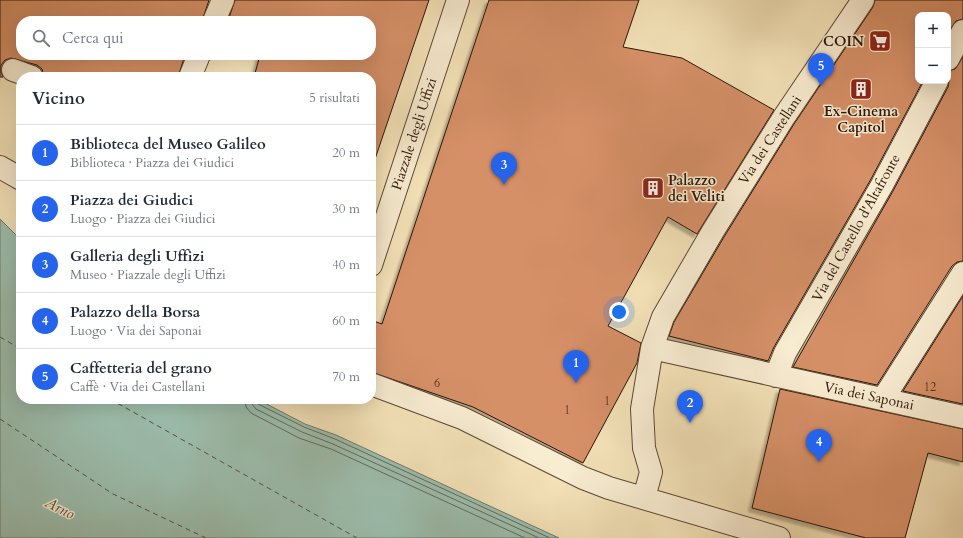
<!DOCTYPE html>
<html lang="it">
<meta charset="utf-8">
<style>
:root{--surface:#fff;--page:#f6f6f7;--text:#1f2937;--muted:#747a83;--line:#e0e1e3;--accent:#2563eb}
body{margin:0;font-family:Cardo,serif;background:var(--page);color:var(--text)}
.controls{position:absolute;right:12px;top:12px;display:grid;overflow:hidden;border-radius:8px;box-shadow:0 4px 16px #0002}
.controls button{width:36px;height:36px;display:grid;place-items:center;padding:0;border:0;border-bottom:1px solid var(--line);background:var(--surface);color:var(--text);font:20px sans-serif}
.you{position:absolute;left:619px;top:312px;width:14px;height:14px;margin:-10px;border:3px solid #fff;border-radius:50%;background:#1a73e8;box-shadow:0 0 0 6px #1a73e833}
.badge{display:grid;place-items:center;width:26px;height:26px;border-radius:50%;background:var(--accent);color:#fff;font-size:13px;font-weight:700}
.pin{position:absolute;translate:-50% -33px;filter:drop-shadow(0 1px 2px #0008)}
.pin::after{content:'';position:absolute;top:21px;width:14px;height:12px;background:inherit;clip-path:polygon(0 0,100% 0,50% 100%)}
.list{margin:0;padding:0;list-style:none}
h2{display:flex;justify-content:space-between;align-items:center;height:52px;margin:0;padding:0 16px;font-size:17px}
h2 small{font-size:13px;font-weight:400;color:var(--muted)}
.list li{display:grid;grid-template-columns:26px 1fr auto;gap:12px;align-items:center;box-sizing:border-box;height:56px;padding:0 16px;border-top:1px solid var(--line)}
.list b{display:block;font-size:15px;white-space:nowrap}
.list p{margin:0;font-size:13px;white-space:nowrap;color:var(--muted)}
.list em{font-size:13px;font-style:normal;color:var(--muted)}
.icon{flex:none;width:22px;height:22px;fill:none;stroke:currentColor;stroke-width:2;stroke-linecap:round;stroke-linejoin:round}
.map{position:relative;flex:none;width:963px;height:538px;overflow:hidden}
.search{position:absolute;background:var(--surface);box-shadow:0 4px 16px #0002;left:16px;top:16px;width:360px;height:44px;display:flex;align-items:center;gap:10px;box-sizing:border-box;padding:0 14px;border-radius:16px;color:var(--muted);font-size:15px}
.panel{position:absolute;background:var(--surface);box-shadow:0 4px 16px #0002;left:16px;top:72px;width:360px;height:332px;border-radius:16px}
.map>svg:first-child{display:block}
</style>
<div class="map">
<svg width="963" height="538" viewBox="0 0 963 538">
<defs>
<filter id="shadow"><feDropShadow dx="-3.5" dy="3.5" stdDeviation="1" flood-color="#0004"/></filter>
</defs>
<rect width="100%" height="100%" fill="#f4e2b8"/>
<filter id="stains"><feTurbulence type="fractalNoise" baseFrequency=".005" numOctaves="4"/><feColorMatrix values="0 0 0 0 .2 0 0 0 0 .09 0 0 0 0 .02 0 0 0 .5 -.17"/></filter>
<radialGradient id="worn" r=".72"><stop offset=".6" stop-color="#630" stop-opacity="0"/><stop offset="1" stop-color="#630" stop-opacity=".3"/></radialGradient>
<path fill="#9cbeae" stroke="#6f7a6b" d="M0,219L21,240V399H257L305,424L336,435L559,538H0Z"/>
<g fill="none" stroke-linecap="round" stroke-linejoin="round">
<path stroke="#64695a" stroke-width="1" d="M245,399L246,407L251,413L299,438L331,449L525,538
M251,399L252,404L256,409L302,432L333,444L539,538
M256,399L258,404L304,427L335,439L550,538"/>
<path stroke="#535041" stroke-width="1" stroke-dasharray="5 4" stroke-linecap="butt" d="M0,337L21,349
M110,399L357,538
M0,419L113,494L206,538"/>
</g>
<path fill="#d69067" stroke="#2b1407" filter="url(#shadow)" d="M0,0H209L202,21H21V55H185L178,77H44L42,69L37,65L11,58L5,60L1,65V72L3,77H0Z
M235,0H429L375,159H371V77H254L260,55H371V21H228Z
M489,0H639L623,47L682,58L774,110L697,234L668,217L608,326L641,343L637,363L583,463L473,407L371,372V320L382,324Z
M875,0H963V19L956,21L948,33V15H918V81H923L871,179L774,347L768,361L669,336L674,322L724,237L794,124L873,7Z
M963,57V261L957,262L952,266L877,385L793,367L893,191L948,87L949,81L948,71L955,69Z
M963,296V404L903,391Z
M780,389L963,429V462L928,453L905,538H866L752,508Z"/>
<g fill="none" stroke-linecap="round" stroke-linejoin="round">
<g stroke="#5d4833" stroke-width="24">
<path id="minor" d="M214,21L223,0
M948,59L963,31
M13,70L32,77
M190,77L199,55
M0,167L21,179
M371,265L458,0
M652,348L963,417
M776,376L785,353L882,185L937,81
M371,384L462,418L583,478L609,488L779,538
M883,399L963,273
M644,498L651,472L644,448L642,409L652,348L663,317L713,231L784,117L863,0"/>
</g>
<use href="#minor" stroke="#f8ecd1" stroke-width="22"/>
</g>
<defs>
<g id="supermarket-square" transform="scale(1.15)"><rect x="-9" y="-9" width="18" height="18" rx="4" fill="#8f2418" stroke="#f8ecd1"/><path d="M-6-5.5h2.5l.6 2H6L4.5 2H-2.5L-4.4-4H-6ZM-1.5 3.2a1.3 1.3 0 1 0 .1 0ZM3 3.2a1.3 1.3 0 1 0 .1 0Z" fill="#fff"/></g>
<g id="building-square" transform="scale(1.15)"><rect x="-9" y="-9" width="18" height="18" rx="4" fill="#8f2418" stroke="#f8ecd1"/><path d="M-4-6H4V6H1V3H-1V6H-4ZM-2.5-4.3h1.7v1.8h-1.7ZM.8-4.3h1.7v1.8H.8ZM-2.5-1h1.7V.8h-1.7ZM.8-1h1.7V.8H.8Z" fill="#fff"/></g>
</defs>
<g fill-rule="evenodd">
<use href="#supermarket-square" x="880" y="41"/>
<use href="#building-square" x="861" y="89"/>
<use href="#building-square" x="653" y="188"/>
</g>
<g text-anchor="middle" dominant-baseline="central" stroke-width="3" stroke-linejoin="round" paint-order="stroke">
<g font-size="12" fill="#56331f">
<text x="437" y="383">6</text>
<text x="930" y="387">12</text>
<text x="607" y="401">1</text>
<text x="567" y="410">1</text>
</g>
<g font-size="14" font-weight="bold" fill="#2b1407" stroke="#f8ecd1" text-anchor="end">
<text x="864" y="41">COIN</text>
<text x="861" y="111" text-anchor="middle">Ex-Cinema<tspan x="861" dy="16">Capitol</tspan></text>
<text x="668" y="180" text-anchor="start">Palazzo<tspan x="668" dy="16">dei Veliti</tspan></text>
</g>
<g font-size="14" fill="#2b1407" stroke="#f8ecd1">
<text transform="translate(414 134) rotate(-72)">Piazzale degli Uffizi</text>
<text transform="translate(770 140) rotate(-57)">Via dei Castellani</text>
<text transform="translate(856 228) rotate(-61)">Via del Castello d'Altafronte</text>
<text transform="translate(869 396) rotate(12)">Via dei Saponai</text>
</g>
<g font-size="15" font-style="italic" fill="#535041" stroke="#f8ecd1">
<text transform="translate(60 508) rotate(26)">Arno</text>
</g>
</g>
<rect width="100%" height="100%" filter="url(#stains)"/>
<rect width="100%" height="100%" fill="url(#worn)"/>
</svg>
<div class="controls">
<button>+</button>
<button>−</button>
</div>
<div class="you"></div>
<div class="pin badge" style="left:576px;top:383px">1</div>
<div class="pin badge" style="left:690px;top:423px">2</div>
<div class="pin badge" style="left:504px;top:185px">3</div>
<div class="pin badge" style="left:819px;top:462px">4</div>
<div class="pin badge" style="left:821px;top:86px">5</div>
<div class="search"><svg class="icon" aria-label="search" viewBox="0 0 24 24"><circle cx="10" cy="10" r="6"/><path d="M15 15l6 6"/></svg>Cerca qui</div>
<section class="panel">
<h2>Vicino<small>5 risultati</small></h2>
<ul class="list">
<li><span class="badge">1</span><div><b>Biblioteca del Museo Galileo</b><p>Biblioteca · Piazza dei Giudici</p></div><em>20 m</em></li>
<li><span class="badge">2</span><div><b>Piazza dei Giudici</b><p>Luogo · Piazza dei Giudici</p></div><em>30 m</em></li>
<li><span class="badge">3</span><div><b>Galleria degli Uffizi</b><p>Museo · Piazzale degli Uffizi</p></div><em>40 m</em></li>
<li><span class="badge">4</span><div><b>Palazzo della Borsa</b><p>Luogo · Via dei Saponai</p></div><em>60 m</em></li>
<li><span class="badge">5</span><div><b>Caffetteria del grano</b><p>Caffè · Via dei Castellani</p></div><em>70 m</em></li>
</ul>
</section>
</div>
